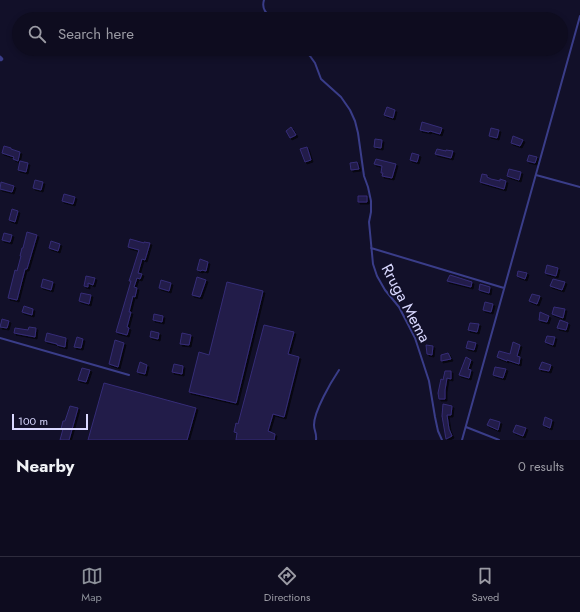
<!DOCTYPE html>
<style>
:root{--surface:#0e0c1f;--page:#1c1a2c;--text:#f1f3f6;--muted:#9b9ba4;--line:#2e2c3d;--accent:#8c9099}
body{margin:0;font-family:Jost,sans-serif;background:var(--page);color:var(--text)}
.scale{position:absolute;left:12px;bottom:10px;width:76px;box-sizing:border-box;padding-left:4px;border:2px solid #d9d8ff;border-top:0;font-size:11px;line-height:14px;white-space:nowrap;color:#d9d8ff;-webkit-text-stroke:3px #121029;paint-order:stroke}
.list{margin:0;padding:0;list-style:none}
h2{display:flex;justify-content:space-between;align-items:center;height:52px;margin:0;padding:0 16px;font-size:17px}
h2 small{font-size:13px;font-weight:400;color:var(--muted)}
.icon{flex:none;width:22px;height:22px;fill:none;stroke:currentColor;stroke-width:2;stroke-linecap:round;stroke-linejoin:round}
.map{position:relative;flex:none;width:580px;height:440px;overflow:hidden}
.search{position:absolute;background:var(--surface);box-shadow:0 2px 6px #0003;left:12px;right:12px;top:12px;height:44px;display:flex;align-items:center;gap:10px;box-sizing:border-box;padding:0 14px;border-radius:22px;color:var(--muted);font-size:15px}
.sheet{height:116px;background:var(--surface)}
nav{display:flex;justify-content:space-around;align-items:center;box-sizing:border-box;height:56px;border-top:1px solid var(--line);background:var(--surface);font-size:11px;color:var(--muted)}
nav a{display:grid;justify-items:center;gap:2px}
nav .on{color:var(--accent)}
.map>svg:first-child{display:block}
</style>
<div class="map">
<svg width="580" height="440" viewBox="0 0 580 440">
<defs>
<filter id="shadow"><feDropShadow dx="2" dy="2" stdDeviation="0" flood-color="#0009"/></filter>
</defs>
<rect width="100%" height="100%" fill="#121029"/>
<path fill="#211b4a" stroke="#362d77" filter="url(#shadow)" d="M387,107L395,110L393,118L384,115Z
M422,122L442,128L440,134L430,131L429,132L420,130Z
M291,127L296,135L290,138L286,131Z
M491,128L499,130L497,138L489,136Z
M513,136L523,140L520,146L511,143Z
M375,139L382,140L381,148L374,147Z
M4,146L11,148V149L20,152L18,161L13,159L14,157L2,153Z
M307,147L311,160L305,162L300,149Z
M437,149L446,151V150L453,151L451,158L435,154Z
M412,153L419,155L417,162L410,160Z
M529,155L537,157L535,163L527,161Z
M376,159L396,164L392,178L382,176L383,173H381L382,166L374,164Z
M20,161L28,163L26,172L18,170Z
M357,162L359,169L351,170L350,163Z
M509,169L521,172L519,180L507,176Z
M482,174L487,175V177L491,179L500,181V179L506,181L504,189L480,182Z
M35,180L43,182L41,190L33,188Z
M1,182L14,186L12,192L0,189Z
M64,194L75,197L73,204L62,201Z
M358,196H367V202H358Z
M12,209L18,211L15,222L9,220Z
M27,232L37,235L27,269H25L17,300L8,298L15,270L17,271L21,256H20L22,248H23Z
M4,233L12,235L10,242L2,240Z
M130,239L144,243V242L150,243L145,260L142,259L138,273L142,274L140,279L137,278L134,287L137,288L135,297L133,296L129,312H131L127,327L129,328L127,335L116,332L131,281H129L132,272L139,250L128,247Z
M51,241L60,244L58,251L49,248Z
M200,259L208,262L206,271L202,270L201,271L197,270Z
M547,265L558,268L556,276L545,273Z
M518,271L527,273L525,279L517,276Z
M450,275L472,282L471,287L447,281Z
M86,276L95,278L93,285L88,283V287L84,286Z
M197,277L206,280L200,297L192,295Z
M43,279L53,282L51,290L41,287Z
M553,279L565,282L562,290L550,286Z
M161,280L171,283L169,291L159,288Z
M227,282L263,291L236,403L189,392L199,352L209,355Z
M480,284L490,287L489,293L479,290Z
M81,293L91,295L89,304L79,301Z
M532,294L540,296L537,304L529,301Z
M485,302L493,304L491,312L483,310Z
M24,306L33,309L32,315L22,312Z
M554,307L565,309L563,318L552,314Z
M540,312L549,316L547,322L539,320Z
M154,314L163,316L162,322L153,320Z
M2,319L9,321L7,328L0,327Z
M560,320L568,323L566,330L557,328Z
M470,323L479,324L477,332L468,330Z
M264,325L294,332L288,354L299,357L284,417L273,414L268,431L275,434L274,440H236L237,433L234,432L236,423L238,424Z
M29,327L36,328L35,337L14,333L15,328L28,330Z
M151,331L159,333L158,339L150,337Z
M47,333L66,338L65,347L57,345V344L45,341Z
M182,333L191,335L189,345L180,344Z
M547,336L555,337L553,345L545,342Z
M77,337L83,339L81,348L74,347Z
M115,340L124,343L118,367L109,364Z
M468,341L476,343L474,350L466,348Z
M513,342L520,345L517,356L520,357L519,364L507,360V361L497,357L499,351L510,354Z
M426,345L433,346L432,355L427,354Z
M448,353L451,359L441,361V355Z
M466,357L471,360L468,369L471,370L469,378L459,375Z
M140,362L147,365L145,374L137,372Z
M542,362L551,365L549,371L539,369Z
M174,364L183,366L182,374L172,372Z
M495,367L506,369L503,378L493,375Z
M82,368L90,370L86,382L78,380Z
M445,371H451V379L447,378L445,390V399H439L438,393L441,379L443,380Z
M104,383L196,408L187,440H88Z
M443,404L452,406L451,415H447L449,429L452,436L446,439L442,416Z
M70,406L78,408L69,440H60L63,429H61L63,421H65Z
M545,417L552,420L550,428L543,425Z
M490,419L500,422L498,430L487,425Z
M516,425L526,428L523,436L513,432Z"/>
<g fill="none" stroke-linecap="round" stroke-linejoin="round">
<path stroke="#3a3d89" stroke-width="2" d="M264,0C261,10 267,14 274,19
M304,49L310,56L315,63L321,79L341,97L350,110L355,121L358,133L364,176L368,187L371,201V212L369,222L373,264L377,276L385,290L399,307L415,338L429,381L435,417L438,431L442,440
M536,175L580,187
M371,248L504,288
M0,338L129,375
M466,427L499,440
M316,440C317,433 314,431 314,425C314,411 331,382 339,370
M462,440L580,16"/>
<path stroke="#3a3d89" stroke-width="4.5" d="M0,58L1,59"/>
</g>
<g text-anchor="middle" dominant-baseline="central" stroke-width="4" stroke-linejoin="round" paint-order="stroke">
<g font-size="16" fill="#d9d8ff" stroke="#121029">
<text transform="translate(406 303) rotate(62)">Rruga Mema</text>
</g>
</g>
</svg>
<div class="scale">100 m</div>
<div class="search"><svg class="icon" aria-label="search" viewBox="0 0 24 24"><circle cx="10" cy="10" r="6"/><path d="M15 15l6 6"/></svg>Search here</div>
</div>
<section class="sheet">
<h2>Nearby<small>0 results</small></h2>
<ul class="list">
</ul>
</section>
<nav>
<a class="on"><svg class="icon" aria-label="map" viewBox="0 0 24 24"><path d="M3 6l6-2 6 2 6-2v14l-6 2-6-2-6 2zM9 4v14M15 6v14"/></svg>Map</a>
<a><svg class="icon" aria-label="directions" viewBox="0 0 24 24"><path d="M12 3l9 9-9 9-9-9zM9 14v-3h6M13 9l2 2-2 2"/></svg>Directions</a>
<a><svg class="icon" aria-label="saved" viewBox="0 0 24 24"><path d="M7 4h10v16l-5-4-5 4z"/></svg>Saved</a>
</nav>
